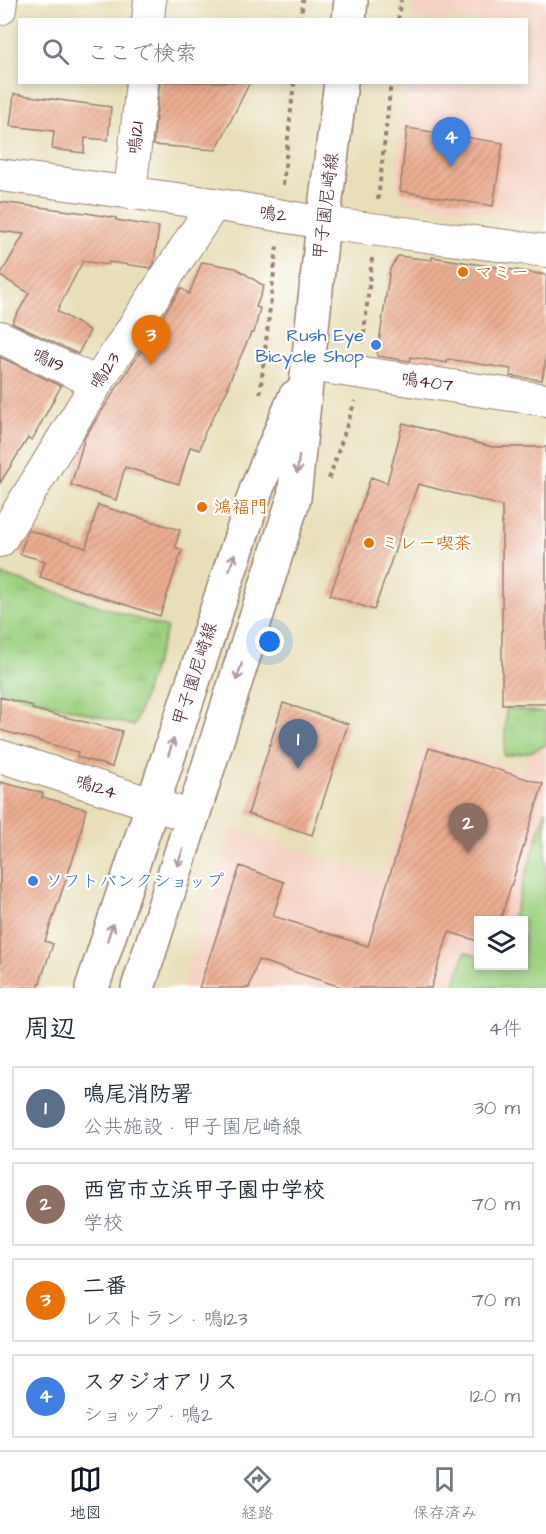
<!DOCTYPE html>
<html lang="ja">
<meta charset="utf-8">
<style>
:root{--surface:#fff;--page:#f6f6f7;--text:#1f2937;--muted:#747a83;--line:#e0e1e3;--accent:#111827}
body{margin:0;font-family:"Architects Daughter","Klee One",sans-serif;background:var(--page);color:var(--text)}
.controls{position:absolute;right:18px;bottom:18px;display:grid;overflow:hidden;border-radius:0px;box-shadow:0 3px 9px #0003}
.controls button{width:54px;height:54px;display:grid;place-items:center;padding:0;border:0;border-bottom:2px solid var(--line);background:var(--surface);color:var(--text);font:30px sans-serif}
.you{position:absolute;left:270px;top:642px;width:21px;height:21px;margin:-15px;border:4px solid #fff;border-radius:50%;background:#1a73e8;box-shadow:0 0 0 9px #1a73e833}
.badge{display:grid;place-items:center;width:39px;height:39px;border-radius:50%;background:var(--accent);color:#fff;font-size:20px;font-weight:700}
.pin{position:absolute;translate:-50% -50px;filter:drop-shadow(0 2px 3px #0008)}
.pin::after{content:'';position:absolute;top:32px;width:21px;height:18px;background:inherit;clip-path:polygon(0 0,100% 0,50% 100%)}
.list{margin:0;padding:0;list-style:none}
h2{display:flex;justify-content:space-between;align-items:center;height:78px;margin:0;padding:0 24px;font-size:26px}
h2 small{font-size:20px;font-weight:400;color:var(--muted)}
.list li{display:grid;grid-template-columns:39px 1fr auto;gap:18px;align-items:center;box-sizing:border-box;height:84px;margin:0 12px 12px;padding:0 12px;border:2px solid var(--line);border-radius:0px}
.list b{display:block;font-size:22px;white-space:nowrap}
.list p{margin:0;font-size:20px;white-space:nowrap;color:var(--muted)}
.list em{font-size:20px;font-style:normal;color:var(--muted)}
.icon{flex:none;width:33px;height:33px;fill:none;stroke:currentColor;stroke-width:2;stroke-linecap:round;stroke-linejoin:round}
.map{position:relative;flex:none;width:546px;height:988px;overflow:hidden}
.search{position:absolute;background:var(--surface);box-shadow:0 3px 9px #0003;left:18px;right:18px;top:18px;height:66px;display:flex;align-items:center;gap:15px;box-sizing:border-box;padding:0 21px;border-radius:0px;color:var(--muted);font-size:22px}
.sheet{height:462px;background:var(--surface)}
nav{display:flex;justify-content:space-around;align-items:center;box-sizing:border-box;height:84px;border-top:2px solid var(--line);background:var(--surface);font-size:16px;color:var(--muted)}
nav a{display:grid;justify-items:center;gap:3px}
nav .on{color:var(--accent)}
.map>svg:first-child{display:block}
</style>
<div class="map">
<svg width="546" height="988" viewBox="0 0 546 988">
<defs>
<pattern id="grass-tufts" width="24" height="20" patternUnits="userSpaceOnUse" patternTransform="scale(1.5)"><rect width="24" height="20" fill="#9cd080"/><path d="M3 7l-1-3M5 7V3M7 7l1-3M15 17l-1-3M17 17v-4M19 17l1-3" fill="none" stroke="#88b26f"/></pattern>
<pattern id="building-hatch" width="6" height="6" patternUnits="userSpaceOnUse" patternTransform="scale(1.5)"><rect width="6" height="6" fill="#ebad91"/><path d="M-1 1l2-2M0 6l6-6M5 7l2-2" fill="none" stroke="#cb947d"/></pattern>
</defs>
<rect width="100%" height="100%" fill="#fff"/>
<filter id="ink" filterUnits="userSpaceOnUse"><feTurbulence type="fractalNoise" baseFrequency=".0167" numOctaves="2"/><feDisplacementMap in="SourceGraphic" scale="12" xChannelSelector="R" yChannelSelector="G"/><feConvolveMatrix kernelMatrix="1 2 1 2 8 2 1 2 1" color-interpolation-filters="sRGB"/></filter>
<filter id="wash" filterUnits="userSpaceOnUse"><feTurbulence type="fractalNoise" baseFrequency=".008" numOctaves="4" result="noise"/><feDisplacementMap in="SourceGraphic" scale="24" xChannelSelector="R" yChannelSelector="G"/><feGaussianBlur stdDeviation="1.35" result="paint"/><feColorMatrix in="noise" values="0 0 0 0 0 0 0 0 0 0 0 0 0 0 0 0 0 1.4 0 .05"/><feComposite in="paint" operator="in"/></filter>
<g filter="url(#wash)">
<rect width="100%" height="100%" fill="#e8dfba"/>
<path fill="#f5d2c2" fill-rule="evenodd" d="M414,0H546V221L409,202L395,186L405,83L526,82V20L412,19Z
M426,741L524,772L530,752L546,745V988H181L233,828L382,877ZM478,920H524V966H478Z"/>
<path fill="url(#grass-tufts)" stroke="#737856" stroke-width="1.5" d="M0,574L167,628L134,726L0,690Z
M506,708L546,713V745L530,752L504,756Z"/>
<path fill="#9cd080" stroke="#737856" stroke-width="1.5" d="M546,809V988H454L465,952L478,956V966H524V920H512Z"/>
<g id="blocks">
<path fill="url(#building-hatch)" d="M160,82H250L216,150L153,145Z
M14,94L111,107L108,140L85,138L84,153L52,149L54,131L10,126Z
M407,128L503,143L493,206L400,191Z
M0,202L86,213L116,218V220L159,227L154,263L151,268L109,262L108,265L83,261L57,311L90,331L78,354L12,323L29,293L0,276L24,234L0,231Z
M398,256L432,260V257L546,275V357L542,380L510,376L511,369L448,359L447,363L411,357L410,361L377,356L390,269Z
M202,262L236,268L264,286L256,307L260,308L254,333H251L227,387H229L205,432L200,450L190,447L179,484L125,467L116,500L71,485L85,437L181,288L189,294Z
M0,357L61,386L32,440L28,438L0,483Z
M403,423L492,447H546V704H502V506L418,484L374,610L330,595L371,477L387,483Z
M98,505L180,530L175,547L182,550L160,616L40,577L45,561L20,554L28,530L86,548Z
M0,697L33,706L32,709L122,731L112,767L77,757L78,752L0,730Z
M283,703L348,724L312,835L248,814Z
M429,748L543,784L500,921H478V941L449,932L431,988H344L258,960L249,988H199L240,866L284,882L273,916L368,946Z
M0,782L43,793L42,797L86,809L78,844L45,941L53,944L38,988H0Z"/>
</g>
</g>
<g filter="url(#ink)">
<use href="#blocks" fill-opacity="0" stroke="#997f72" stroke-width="1.5"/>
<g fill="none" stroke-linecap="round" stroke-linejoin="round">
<g stroke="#997f72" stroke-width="34">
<path id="minor" d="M0,9L1,0
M148,20L150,0
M0,175L214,204L323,223L546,251
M130,193L142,82
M0,337L97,383
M309,365L546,400
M0,541L97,383L214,204
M0,756L193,817"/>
</g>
<g stroke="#997f72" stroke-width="36">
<path id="major" d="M349,20L351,0
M92,988L257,488L295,397
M138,988L294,498L323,223L341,82"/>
</g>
<path stroke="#997f72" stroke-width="4" stroke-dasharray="4.5 4.5" stroke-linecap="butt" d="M301,20L303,0
M398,20L401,0
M283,185L294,82
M378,200L391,82
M363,343L372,258
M260,394L277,246
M329,479L355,401"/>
<use href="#minor" stroke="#fff" stroke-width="32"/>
<use href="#major" stroke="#fff" stroke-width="33"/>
</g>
<defs><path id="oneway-shaft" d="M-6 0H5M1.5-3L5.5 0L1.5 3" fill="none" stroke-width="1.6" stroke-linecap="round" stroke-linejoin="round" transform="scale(1.5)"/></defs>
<g stroke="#ae9aa0">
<use href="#oneway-shaft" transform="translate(298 465) rotate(96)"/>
<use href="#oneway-shaft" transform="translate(232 562) rotate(-72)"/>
<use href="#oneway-shaft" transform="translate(239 672) rotate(108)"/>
<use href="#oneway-shaft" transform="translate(171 747) rotate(-72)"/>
<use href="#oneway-shaft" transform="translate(180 858) rotate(108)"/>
<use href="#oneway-shaft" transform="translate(110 932) rotate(-72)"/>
</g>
</g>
<g fill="#e8710a" stroke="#fff" stroke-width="2">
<circle cx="463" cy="272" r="6"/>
<circle cx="202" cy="507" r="6"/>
<circle cx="369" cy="543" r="6"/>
</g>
<g fill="#3f7fe0" stroke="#fff" stroke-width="2">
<circle cx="376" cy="345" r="6"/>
<circle cx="33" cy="881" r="6"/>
</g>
<g text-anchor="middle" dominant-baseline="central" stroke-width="4.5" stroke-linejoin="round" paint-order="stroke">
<g font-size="18" fill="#4a1f2b" stroke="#fff">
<text transform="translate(136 138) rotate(-84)">鳴121</text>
<text transform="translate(326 206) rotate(-83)">甲子園尼崎線</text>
<text transform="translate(273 214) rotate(10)">鳴2</text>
<text transform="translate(48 360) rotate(26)">鳴119</text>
<text transform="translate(105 371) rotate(-57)">鳴123</text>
<text transform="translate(427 382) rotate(8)">鳴407</text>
<text transform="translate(195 674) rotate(-72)">甲子園尼崎線</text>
<text transform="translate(96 787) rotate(18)">鳴124</text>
</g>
<g font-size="18" fill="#c56008" stroke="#fff" text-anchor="start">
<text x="475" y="272">マミー</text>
<text x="214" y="507">鴻福門</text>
<text x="381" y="543">ミレー喫茶</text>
</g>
<g font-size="18" fill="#366cbe" stroke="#fff" text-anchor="end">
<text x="364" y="335">Rush Eye<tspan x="364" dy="21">Bicycle Shop</tspan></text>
<text x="45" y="881" text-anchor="start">ソフトバンクショップ</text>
</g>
</g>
</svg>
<div class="controls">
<button><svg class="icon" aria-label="layers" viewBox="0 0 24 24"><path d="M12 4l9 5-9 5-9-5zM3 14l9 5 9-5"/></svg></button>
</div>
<div class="you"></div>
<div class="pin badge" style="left:298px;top:769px;background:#5c6f8a">1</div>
<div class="pin badge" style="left:468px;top:853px;background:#8d6e63">2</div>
<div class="pin badge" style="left:151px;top:365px;background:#e8710a">3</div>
<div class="pin badge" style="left:451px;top:167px;background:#3f7fe0">4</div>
<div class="search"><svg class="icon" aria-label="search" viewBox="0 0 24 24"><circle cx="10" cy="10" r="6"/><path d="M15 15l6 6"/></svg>ここで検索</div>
</div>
<section class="sheet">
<h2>周辺<small>4件</small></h2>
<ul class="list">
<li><span class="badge" style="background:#5c6f8a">1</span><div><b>鳴尾消防署</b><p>公共施設 · 甲子園尼崎線</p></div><em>30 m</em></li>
<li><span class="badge" style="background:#8d6e63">2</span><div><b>西宮市立浜甲子園中学校</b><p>学校</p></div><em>70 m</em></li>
<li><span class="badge" style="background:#e8710a">3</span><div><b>二番</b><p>レストラン · 鳴123</p></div><em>70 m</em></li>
<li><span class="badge" style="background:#3f7fe0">4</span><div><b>スタジオアリス</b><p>ショップ · 鳴2</p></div><em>120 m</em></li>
</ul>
</section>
<nav>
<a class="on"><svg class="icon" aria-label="map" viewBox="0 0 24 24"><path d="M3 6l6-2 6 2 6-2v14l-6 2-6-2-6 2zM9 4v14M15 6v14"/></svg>地図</a>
<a><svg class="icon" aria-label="directions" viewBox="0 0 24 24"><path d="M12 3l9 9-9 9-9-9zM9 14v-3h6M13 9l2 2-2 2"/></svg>経路</a>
<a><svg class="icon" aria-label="saved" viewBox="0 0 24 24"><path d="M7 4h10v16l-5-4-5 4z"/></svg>保存済み</a>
</nav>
